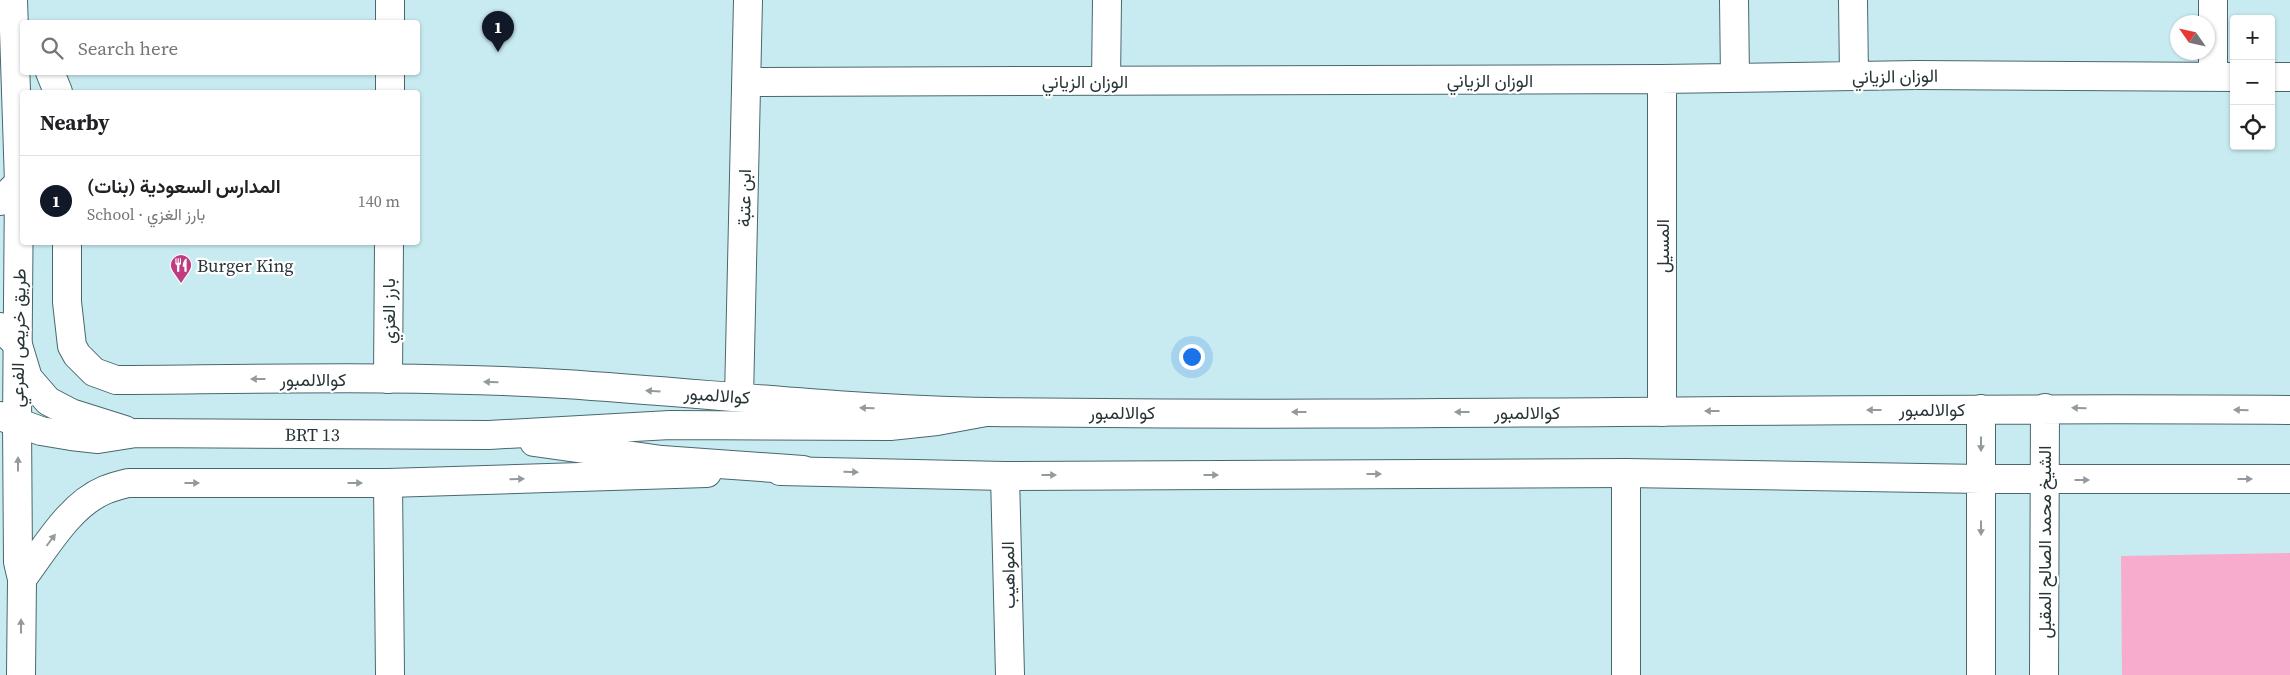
<!DOCTYPE html>
<meta charset="utf-8">
<style>
:root{--surface:#fff;--page:#f2f2f2;--text:#202124;--muted:#757577;--line:#e0e0e0;--accent:#111827}
body{margin:0;font-family:"Source Serif 4",Vazirmatn,serif;background:var(--page);color:var(--text)}
.controls{position:absolute;right:15px;top:15px;display:grid;overflow:hidden;border-radius:5px;box-shadow:0 1px 4px #0004}
.controls button{width:45px;height:45px;display:grid;place-items:center;padding:0;border:0;border-bottom:1px solid var(--line);background:var(--surface);color:var(--text);font:25px sans-serif}
.compass{position:absolute;left:2170px;top:15px;width:45px;height:45px;border-radius:50%;background:var(--surface);box-shadow:0 1px 4px #0004;rotate:304deg}
.you{position:absolute;left:1191px;top:356px;width:18px;height:18px;margin:-12px;border:4px solid #fff;border-radius:50%;background:#1a73e8;box-shadow:0 0 0 8px #1a73e833}
.badge{display:grid;place-items:center;width:32px;height:32px;border-radius:50%;background:var(--accent);color:#fff;font-size:16px;font-weight:700}
.pin{position:absolute;translate:-50% -41px;filter:drop-shadow(0 1px 2px #0008)}
.pin::after{content:'';position:absolute;top:26px;width:18px;height:15px;background:inherit;clip-path:polygon(0 0,100% 0,50% 100%)}
.list{margin:0;padding:0;list-style:none}
h2{display:flex;justify-content:space-between;align-items:center;height:65px;margin:0;padding:0 20px;font-size:21px}
h2 small{font-size:16px;font-weight:400;color:var(--muted)}
.list li{display:grid;grid-template-columns:32px 1fr auto;gap:15px;align-items:center;box-sizing:border-box;height:90px;padding:0 20px;border-top:1px solid var(--line)}
.list b{display:block;font-size:19px;white-space:nowrap}
.list p{margin:0;font-size:16px;white-space:nowrap;color:var(--muted)}
.list em{font-size:16px;font-style:normal;color:var(--muted)}
.icon{flex:none;width:28px;height:28px;fill:none;stroke:currentColor;stroke-width:2;stroke-linecap:round;stroke-linejoin:round}
.map{position:relative;flex:none;width:2290px;height:675px;overflow:hidden}
.search{position:absolute;background:var(--surface);box-shadow:0 1px 4px #0004;left:20px;top:20px;width:400px;height:55px;display:flex;align-items:center;gap:12px;box-sizing:border-box;padding:0 18px;border-radius:5px;color:var(--muted);font-size:19px}
.panel{position:absolute;background:var(--surface);box-shadow:0 1px 4px #0004;left:20px;top:90px;width:400px;height:155px;border-radius:5px}
.map>svg:first-child{display:block}
</style>
<div class="map">
<svg width="2290" height="675" viewBox="0 0 2290 675">
<rect width="100%" height="100%" fill="#c8ebf1"/>
<path fill="#f7accd" d="M2290,553V675H2122L2121,556Z"/>
<g fill="none" stroke-linecap="round" stroke-linejoin="round">
<g stroke="#49686e" stroke-width="30">
<path id="minor" d="M1734,0L1735,78
M1853,0L1854,76
M390,22V0
M2213,77V0
M2271,77H2290
M1662,79V412
M1106,81L1107,0
M747,82L1662,79L1917,75L2234,77
M390,92V72
M388,379L389,242
M739,397L748,0
M1626,473V675
M1005,476L1010,675
M388,483L390,675"/>
</g>
<g stroke="#49686e" stroke-width="30">
<path id="tertiary" d="M50,72L58,92
M67,242V302L72,346L77,355L94,372L116,380C266,379 415,375 564,384C706,393 848,410 990,412C1423,418 1857,406 2290,410
M780,471L1005,476L1626,473L1981,479H2290
M22,579C45,549 69,505 105,490C112,487 120,485 128,483H388L707,473
M1981,675V409
M2044,675L2045,408"/>
</g>
<g stroke="#49686e" stroke-width="30">
<g id="secondary">
<path d="M0,201L19,183"/>
<path d="M0,327L18,345L28,378L48,401L71,413L125,430"/>
<path id="s1" d="M0,416L41,431L71,436L98,439L136,433L489,435L670,425L890,426L937,421L986,412"/>
<path d="M534,442L662,460L803,470"/>
</g>
</g>
<g stroke="#49686e" stroke-width="30">
<path id="primary" d="M13,0L19,183L17,422L18,562L22,579L21,675"/>
</g>
<use href="#minor" stroke="#fff" stroke-width="28"/>
<use href="#tertiary" stroke="#fff" stroke-width="28"/>
<use href="#secondary" stroke="#fff" stroke-width="28"/>
<use href="#primary" stroke="#fff" stroke-width="28"/>
</g>
<defs><path id="oneway-solid" d="M-6-.8H1V-3.2L6.5 0L1 3.2V.8H-6Z" transform="scale(1.25)"/></defs>
<g fill="#939a9b">
<use href="#oneway-solid" transform="translate(258 379) rotate(180)"/>
<use href="#oneway-solid" transform="translate(491 382) rotate(-178)"/>
<use href="#oneway-solid" transform="translate(653 391) rotate(-176)"/>
<use href="#oneway-solid" transform="translate(867 408) rotate(-178)"/>
<use href="#oneway-solid" transform="translate(2079 408) rotate(-179)"/>
<use href="#oneway-solid" transform="translate(1874 410) rotate(180)"/>
<use href="#oneway-solid" transform="translate(2241 410) rotate(-179)"/>
<use href="#oneway-solid" transform="translate(1712 411) rotate(180)"/>
<use href="#oneway-solid" transform="translate(1299 412) rotate(180)"/>
<use href="#oneway-solid" transform="translate(1462 412) rotate(180)"/>
<use href="#oneway-solid" transform="translate(1981 444) rotate(90)"/>
<use href="#oneway-solid" transform="translate(18 464) rotate(-90)"/>
<use href="#oneway-solid" transform="translate(851 472) rotate(1)"/>
<use href="#oneway-solid" transform="translate(1374 474)"/>
<use href="#oneway-solid" transform="translate(1049 475)"/>
<use href="#oneway-solid" transform="translate(1211 475)"/>
<use href="#oneway-solid" transform="translate(517 479) rotate(-2)"/>
<use href="#oneway-solid" transform="translate(2245 479)"/>
<use href="#oneway-solid" transform="translate(2082 480)"/>
<use href="#oneway-solid" transform="translate(192 483)"/>
<use href="#oneway-solid" transform="translate(355 483)"/>
<use href="#oneway-solid" transform="translate(1981 528) rotate(90)"/>
<use href="#oneway-solid" transform="translate(51 540) rotate(-53)"/>
<use href="#oneway-solid" transform="translate(21 626) rotate(-90)"/>
</g>
<defs>
<g id="restaurant-pin" transform="scale(1.125)"><path d="M0 17L-7.5 6A9.5 9.5 0 1 1 7.5 6Z" fill="#c03c82" stroke="#fff"/><path d="M-5-6h1v4h1v-4h1v4h1v-4h1v5L-1.5 .5V6h-2V.5L-5-1ZM5-6V6H3V1.5H1.5Q1.5-4 5-6Z" fill="#fff"/></g>
</defs>
<g fill-rule="evenodd">
<use href="#restaurant-pin" x="181" y="265"/>
</g>
<g text-anchor="middle" dominant-baseline="central" stroke-width="4.5" stroke-linejoin="round" paint-order="stroke">
<g font-size="18" fill="#273537" stroke="#fff">
<text transform="translate(1895 76) rotate(-1)">الوزان الزياني</text>
<text x="1490" y="80">الوزان الزياني</text>
<text x="1085" y="81">الوزان الزياني</text>
<text transform="translate(744 198) rotate(-89)">ابن عتبة</text>
<text transform="translate(1662 246) rotate(-90)">المسيل</text>
<text transform="translate(388 311) rotate(-90)">بارز الغزي</text>
<text transform="translate(18 338) rotate(-89)">طريق خريص الفرعي</text>
<text x="313" y="379">كوالالمبور</text>
<text transform="translate(717 395) rotate(4)">كوالالمبور</text>
<text x="1932" y="409">كوالالمبور</text>
<text x="1122" y="412">كوالالمبور</text>
<text x="1527" y="412">كوالالمبور</text>
<text stroke="none"><textPath href="#s1" startOffset="316">BRT 13</textPath></text>
<text transform="translate(2044 542) rotate(-90)">الشيخ محمد الصالح المقبل</text>
<text transform="translate(1008 575) rotate(-91)">المواهيب</text>
</g>
<g font-size="18" fill="#273537" stroke="#fff" text-anchor="start">
<text x="197" y="265">Burger King</text>
</g>
</g>
</svg>
<div class="controls">
<button>+</button>
<button>−</button>
<button><svg class="icon" aria-label="locate" viewBox="0 0 24 24"><circle cx="12" cy="12" r="6"/><path d="M12 2v4M12 18v4M2 12h4M18 12h4"/></svg></button>
</div>
<svg class="compass" viewBox="-18 -18 36 36"><path d="M0-13l5 13h-10z" fill="#e53935"/><path d="M0 13l5-13h-10z" fill="#757577"/></svg>
<div class="you"></div>
<div class="pin badge" style="left:498px;top:52px">1</div>
<div class="search"><svg class="icon" aria-label="search" viewBox="0 0 24 24"><circle cx="10" cy="10" r="6"/><path d="M15 15l6 6"/></svg>Search here</div>
<section class="panel">
<h2>Nearby<small></small></h2>
<ul class="list">
<li><span class="badge">1</span><div><b>المدارس السعودية (بنات)</b><p>School · بارز الغزي</p></div><em>140 m</em></li>
</ul>
</section>
</div>
